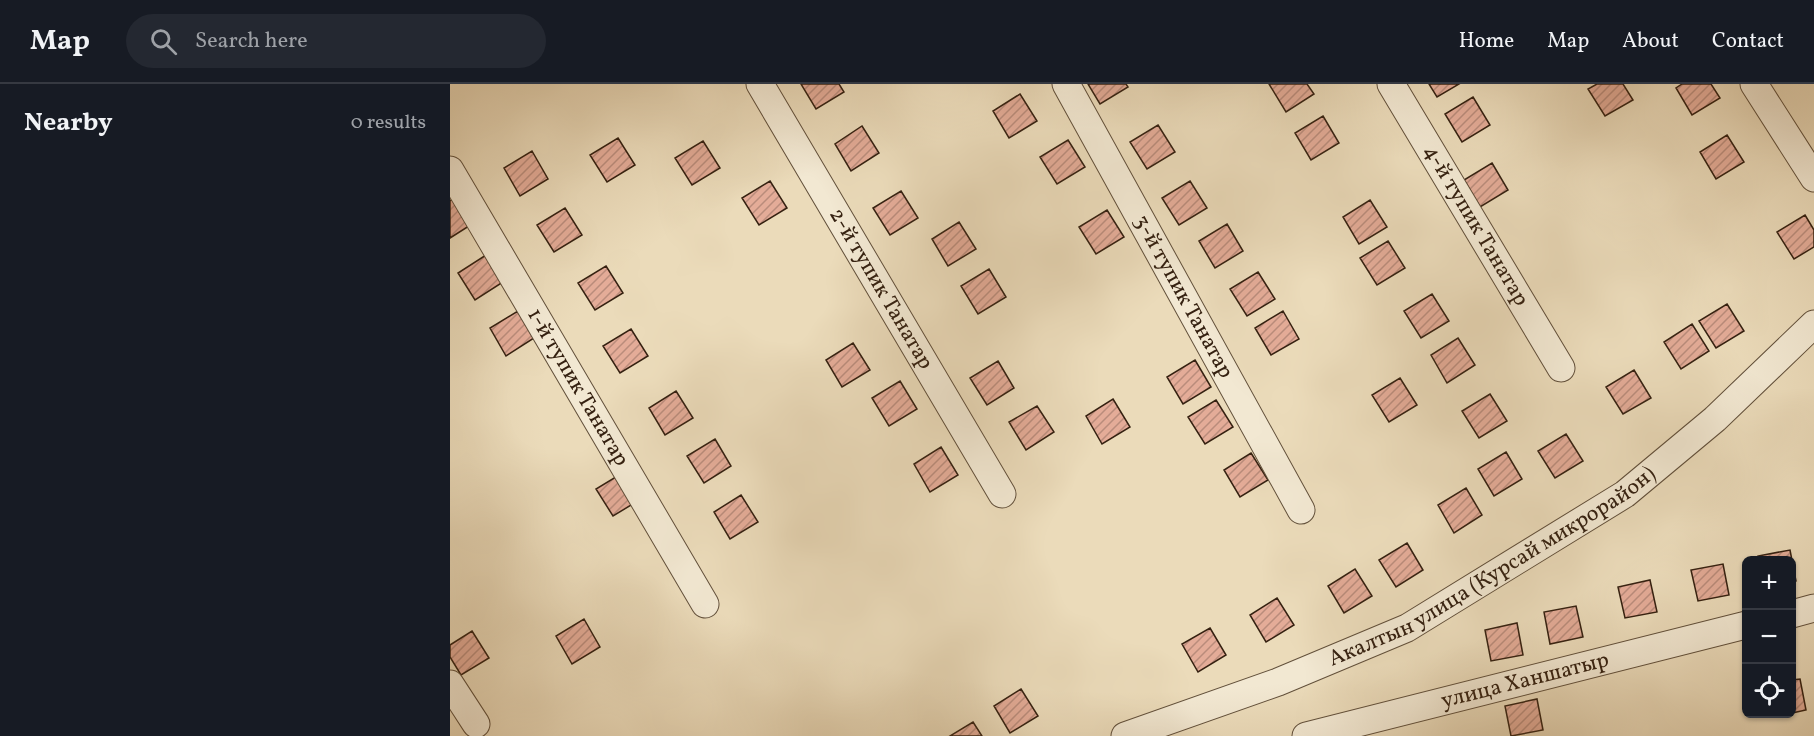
<!DOCTYPE html>
<meta charset="utf-8">
<style>
:root{--surface:#171b24;--page:#242831;--text:#f1f3f6;--muted:#9ea1a6;--line:#363941}
body{margin:0;font-family:Vollkorn,serif;background:var(--page);color:var(--text)}
.controls{position:absolute;right:18px;bottom:18px;display:grid;overflow:hidden;border-radius:9px;box-shadow:0 2px 4px #0004}
.controls button{width:54px;height:54px;display:grid;place-items:center;padding:0;border:0;border-bottom:2px solid var(--line);background:var(--surface);color:var(--text);font:30px sans-serif}
.list{margin:0;padding:0;list-style:none}
h2{display:flex;justify-content:space-between;align-items:center;height:78px;margin:0;padding:0 24px;font-size:26px}
h2 small{font-size:20px;font-weight:400;color:var(--muted)}
.icon{flex:none;width:33px;height:33px;fill:none;stroke:currentColor;stroke-width:2;stroke-linecap:round;stroke-linejoin:round}
.map{position:relative;flex:none;width:1364px;height:652px;overflow:hidden}
header{display:flex;align-items:center;gap:36px;box-sizing:border-box;height:84px;padding:0 30px;background:var(--surface);border-bottom:2px solid var(--line)}
header strong{font-size:28px}
nav{display:flex;gap:33px;margin-inline-start:auto;font-size:21px}
.search{width:420px;height:54px;background:var(--page);display:flex;align-items:center;gap:15px;box-sizing:border-box;padding:0 21px;border-radius:33px;color:var(--muted);font-size:22px}
main{display:flex}
aside{flex:1;background:var(--surface)}
.map>svg:first-child{display:block}
</style>
<header>
<strong>Map</strong>
<div class="search"><svg class="icon" aria-label="search" viewBox="0 0 24 24"><circle cx="10" cy="10" r="6"/><path d="M15 15l6 6"/></svg>Search here</div>
<nav><a>Home</a><a>Map</a><a>About</a><a>Contact</a></nav>
</header>
<main>
<aside>
<h2>Nearby<small>0 results</small></h2>
<ul class="list">
</ul>
</aside>
<div class="map">
<svg width="1364" height="652" viewBox="0 0 1364 652">
<defs>
<pattern id="building-hatch" width="6" height="6" patternUnits="userSpaceOnUse" patternTransform="scale(1.5)"><rect width="6" height="6" fill="#e4ac98"/><path d="M-1 1l2-2M0 6l6-6M5 7l2-2" fill="none" stroke="#ba8c7b"/></pattern>
</defs>
<rect width="100%" height="100%" fill="#ebdbba"/>
<filter id="stains"><feTurbulence type="fractalNoise" baseFrequency=".00333" numOctaves="4"/><feColorMatrix values="0 0 0 0 .2 0 0 0 0 .09 0 0 0 0 .02 0 0 0 .5 -.17"/></filter>
<radialGradient id="worn" r=".72"><stop offset=".6" stop-color="#630" stop-opacity="0"/><stop offset="1" stop-color="#630" stop-opacity=".3"/></radialGradient>
<path fill="url(#building-hatch)" stroke="#352111" stroke-width="1.5" d="M351,0H389L394,8L366,25Z
M638,0H676L678,3L650,20Z
M819,0H857L864,10L836,28Z
M979,0H1009L987,13Z
M1147,0H1173L1183,16L1155,32L1138,5Z
M1232,0H1261L1270,14L1242,31L1226,4Z
M570,10L587,37L559,54L543,27Z
M1023,13L1040,41L1012,58L995,30Z
M873,32L889,59L861,76L845,49Z
M708,41L725,68L697,85L680,58Z
M412,42L429,69L401,87L385,60Z
M1277,51L1294,78L1266,95L1250,68Z
M168,54L185,81L157,98L140,71Z
M618,56L635,83L607,100L590,73Z
M253,57L270,84L242,101L225,74Z
M82,67L98,95L70,112L54,84Z
M1042,79L1058,106L1030,123L1014,96Z
M320,97L337,124L309,141L292,114Z
M740,97L757,124L729,141L712,114Z
M451,107L468,134L440,151L423,124Z
M2,115L19,142L0,154V117Z
M920,116L937,143L909,160L893,133Z
M115,124L132,151L104,168L87,141Z
M657,126L674,153L646,170L629,143Z
M1355,131L1364,146V163L1344,175L1327,148Z
M509,138L526,165L498,182L482,155Z
M777,140L793,167L765,184L749,157Z
M938,157L955,184L927,201L910,174Z
M36,171L53,198L25,216L8,189Z
M156,182L173,209L145,226L128,199Z
M539,185L556,213L528,230L511,202Z
M808,188L825,215L797,232L780,205Z
M982,210L999,237L971,254L954,227Z
M1277,220L1294,247L1266,264L1249,237Z
M68,227L84,254L56,272L40,244Z
M833,227L849,255L821,271L805,244Z
M1242,240L1259,267L1231,285L1214,258Z
M181,245L198,272L170,289L153,262Z
M1008,254L1025,281L997,299L981,271Z
M403,259L420,286L392,303L376,276Z
M745,276L761,303L733,320L717,293Z
M548,277L564,304L537,321L520,294Z
M1184,286L1201,314L1173,330L1156,303Z
M950,294L967,321L939,338L922,311Z
M450,297L467,325L439,342L422,314Z
M226,307L243,334L215,351L199,324Z
M1040,310L1057,337L1029,354L1012,327Z
M663,315L680,343L652,360L636,332Z
M766,316L783,343L755,360L738,333Z
M587,322L604,348L576,366L559,338Z
M1116,350L1133,377L1105,394L1088,367Z
M265,355L281,382L254,399L237,372Z
M491,363L508,391L480,408L464,380Z
M1056,368L1072,395L1044,412L1028,385Z
M801,369L818,396L790,413L774,386Z
M174,388L191,415L163,432L146,405Z
M1016,404L1032,431L1004,449L988,421Z
M291,411L308,438L280,455L264,428Z
M957,459L973,486L946,503L929,476Z
M1340,466L1346,497L1342,498V476H1309L1308,472Z
M1273,480L1279,511L1248,517L1241,486Z
M905,485L922,512L894,529L878,502Z
M1200,496L1207,528L1175,534L1168,503Z
M827,514L844,541L816,558L800,531Z
M1126,522L1133,553L1100,560L1094,528Z
M134,535L150,563L122,580L106,552Z
M1067,539L1073,571L1041,577L1035,546Z
M760,544L776,571L748,588L732,560Z
M22,547L39,574L11,591L0,573V561Z
M1350,595L1356,626L1342,629V596Z
M571,605L588,632L560,649L544,622Z
M1087,615L1093,646L1061,652L1055,622Z
M523,638L532,652H500Z"/>
<g fill="none" stroke-linecap="round" stroke-linejoin="round">
<g stroke="#62503b" stroke-width="29">
<g id="minor">
<path id="s1" d="M310,0L552,410"/>
<path id="s2" d="M616,0L851,426"/>
<path id="s3" d="M941,0L1111,284"/>
<path d="M1304,0L1364,94"/>
<path id="s4" d="M0,86L255,520"/>
<path d="M1342,530L1364,524"/>
<path d="M0,600L26,640"/>
<path id="s5" d="M675,652L828,598L957,544L1175,410L1265,335L1364,240"/>
<path id="s6" d="M856,652L1296,541"/>
</g>
</g>
<use href="#minor" stroke="#f2e8d2" stroke-width="27"/>
</g>
<g text-anchor="middle" dominant-baseline="central" stroke-width="6" stroke-linejoin="round" paint-order="stroke">
<g font-size="22" fill="#352111" stroke="#f2e8d2">
<text stroke="none"><textPath href="#s3" startOffset="165">4-й тупик Танатар</textPath></text>
<text stroke="none"><textPath href="#s1" startOffset="238">2-й тупик Танатар</textPath></text>
<text stroke="none"><textPath href="#s2" startOffset="243">3-й тупик Танатар</textPath></text>
<text stroke="none"><textPath href="#s4" startOffset="252">1-й тупик Танатар</textPath></text>
<text stroke="none"><textPath href="#s5" startOffset="406">Акалтын улица (Курсай микрорайон)</textPath></text>
<text stroke="none"><textPath href="#s6" startOffset="226">улица Ханшатыр</textPath></text>
</g>
</g>
<rect width="100%" height="100%" filter="url(#stains)"/>
<rect width="100%" height="100%" fill="url(#worn)"/>
</svg>
<div class="controls">
<button>+</button>
<button>−</button>
<button><svg class="icon" aria-label="locate" viewBox="0 0 24 24"><circle cx="12" cy="12" r="6"/><path d="M12 2v4M12 18v4M2 12h4M18 12h4"/></svg></button>
</div>
</div>
</main>
